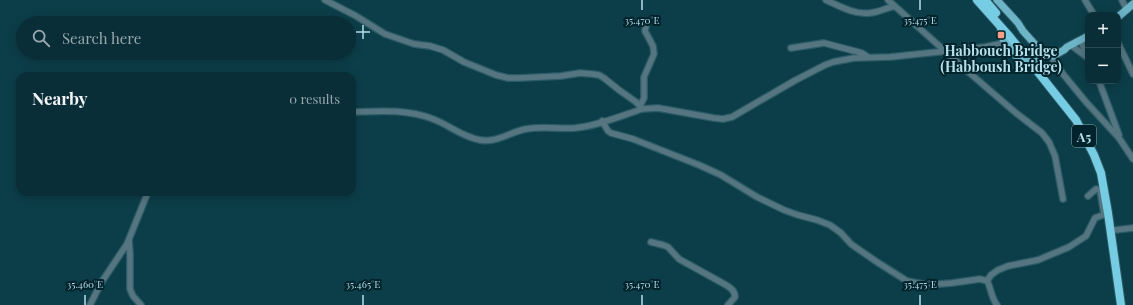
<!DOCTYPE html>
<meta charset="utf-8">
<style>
:root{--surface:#092e37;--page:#173a42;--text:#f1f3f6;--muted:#99a8ad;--line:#294a52}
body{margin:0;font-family:"Playfair Display",serif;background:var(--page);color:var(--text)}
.controls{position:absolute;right:12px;top:12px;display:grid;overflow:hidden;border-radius:8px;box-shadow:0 2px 10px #0003}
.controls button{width:36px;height:36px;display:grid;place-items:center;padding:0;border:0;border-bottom:1px solid var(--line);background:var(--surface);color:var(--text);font:20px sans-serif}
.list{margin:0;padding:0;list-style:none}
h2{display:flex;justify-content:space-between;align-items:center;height:52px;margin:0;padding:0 16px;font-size:17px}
h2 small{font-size:13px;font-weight:400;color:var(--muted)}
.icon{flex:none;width:22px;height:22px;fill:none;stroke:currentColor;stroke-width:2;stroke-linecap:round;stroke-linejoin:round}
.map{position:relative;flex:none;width:1133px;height:305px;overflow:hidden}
.search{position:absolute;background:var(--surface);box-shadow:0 2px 10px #0003;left:16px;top:16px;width:340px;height:44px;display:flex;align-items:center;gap:10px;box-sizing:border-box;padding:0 14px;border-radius:22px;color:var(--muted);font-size:15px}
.panel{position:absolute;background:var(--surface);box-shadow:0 2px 10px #0003;left:16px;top:72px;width:340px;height:124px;border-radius:12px}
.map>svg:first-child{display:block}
</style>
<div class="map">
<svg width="1133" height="305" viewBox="0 0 1133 305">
<rect width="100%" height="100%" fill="#0c3e49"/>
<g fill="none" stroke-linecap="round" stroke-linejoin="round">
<g stroke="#2b5b66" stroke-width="8">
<path id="minor" d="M325,0L356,16L385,34L414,44L430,46L443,50L464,62L496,75L508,78H519L561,76L580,73L592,74L599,75L604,78L619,90L636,102L640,106L642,109
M826,0C839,6 855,15 870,13C879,12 887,8 894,6
M888,0L965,69L1016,113L1042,133L1049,142L1055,156L1063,199
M1085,0L1094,15
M1122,0L1127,10
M1081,41L1087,56
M1118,43L1133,74
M1071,45L1088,58
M791,48L824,43L862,53L868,57
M1052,58L1063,74L1086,102L1119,138L1133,159
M1099,81L1119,135
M640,106L644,98V77L654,54L653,46L645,31L647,21
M352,112C380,111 407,109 433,119C449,125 462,137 480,140C497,143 510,132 526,129C542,126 559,129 575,128C597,126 621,116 642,109L658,108L714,118L723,119L732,117L794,81L825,65L833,62L854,58L890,57L985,47L999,44L1007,39
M602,121L608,131L611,133L633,139L699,165L721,175L757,197L784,210L798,215L817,220L830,225L841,233L851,244L861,251L877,262L907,281L927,285L952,283L980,279C982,280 985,280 987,281C990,284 991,298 997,305
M1088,196L1096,189L1100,190L1104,214
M1115,230L1133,228
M129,240L130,254V289L133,296L141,305
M651,242L663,245L668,247L679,259L726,285C731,288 735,291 735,297L728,305
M987,281L991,275L998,270L1008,266L1038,260L1069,247L1086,236L1095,218L1108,213
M90,305L101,283L127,244L148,192"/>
</g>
<g stroke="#2b5b66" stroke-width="9">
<path id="major" d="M997,0L1018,23L1023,31L1041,51L1047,55
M1118,17L1133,4
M1000,26L1002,37L1004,41L1016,56L1021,61H1026
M1053,56L1064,50L1067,47L1088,36"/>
</g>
<g stroke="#2b5b66" stroke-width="10">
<path id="highway" d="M977,0L1010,37L1076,120L1094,155L1101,173L1108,213L1121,305
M985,0L996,13"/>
</g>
<use href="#minor" stroke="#557680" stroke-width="5.5"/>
<use href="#major" stroke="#6db4c7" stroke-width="7"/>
<use href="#highway" stroke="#75cce3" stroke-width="8"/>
<g stroke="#2b5b66" stroke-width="9" stroke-linecap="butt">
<path id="major-bridge" d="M1026,61L1042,58"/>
</g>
<use href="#major-bridge" stroke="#6db4c7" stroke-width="7"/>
</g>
<path fill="none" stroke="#b6deea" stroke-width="1.5" d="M642,0V10M920,0V10M363,25V39M356,32H370M85,295V305M363,295V305M642,295V305M920,295V305"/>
<rect fill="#f49e86" stroke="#00232c" stroke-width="1.5" x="997" y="31" width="8" height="8" rx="2"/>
<g text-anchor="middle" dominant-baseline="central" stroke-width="4" stroke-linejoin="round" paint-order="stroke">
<rect fill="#00232c" stroke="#7fa6b1" stroke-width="1" x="1072" y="125" width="24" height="22" rx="3"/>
<g font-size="13" font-weight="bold" fill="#b6deea">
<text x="1084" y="136">A5</text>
</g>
<g font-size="14" font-weight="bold" fill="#b6deea" stroke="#00232c">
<text x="1001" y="50">Habbouch Bridge<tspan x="1001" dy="16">(Habboush Bridge)</tspan></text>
</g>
</g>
<g font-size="10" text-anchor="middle" fill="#b6deea" stroke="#00232c" stroke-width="4" stroke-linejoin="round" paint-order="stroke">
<text x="642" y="24">35.470°E</text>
<text x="920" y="24">35.475°E</text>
<text x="85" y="288">35.460°E</text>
<text x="363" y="288">35.465°E</text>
<text x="642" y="288">35.470°E</text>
<text x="920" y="288">35.475°E</text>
</g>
</svg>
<div class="controls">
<button>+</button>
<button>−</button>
</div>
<div class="search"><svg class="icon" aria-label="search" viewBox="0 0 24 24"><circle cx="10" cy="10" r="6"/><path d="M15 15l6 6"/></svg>Search here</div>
<section class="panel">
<h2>Nearby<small>0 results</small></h2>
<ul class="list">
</ul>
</section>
</div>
